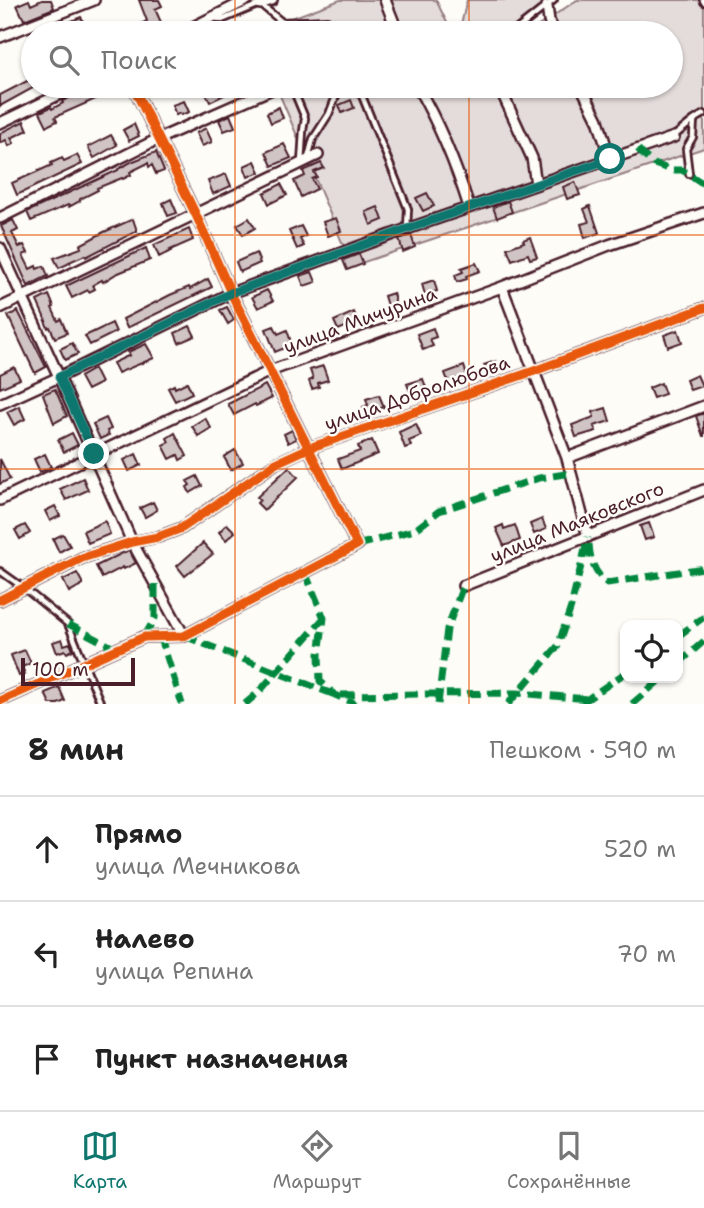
<!DOCTYPE html>
<html lang="ru">
<meta charset="utf-8">
<style>
:root{--surface:#fff;--page:#f2f2f2;--text:#222;--muted:#767676;--line:#e0e0e0;--accent:#0f766e}
body{margin:0;font-family:"Shantell Sans",sans-serif;background:var(--page);color:var(--text)}
.controls{position:absolute;right:21px;bottom:21px;display:grid;overflow:hidden;border-radius:14px;box-shadow:0 2px 5px #0004}
.controls button{width:63px;height:63px;display:grid;place-items:center;padding:0;border:0;border-bottom:2px solid var(--line);background:var(--surface);color:var(--text);font:35px sans-serif}
.scale{position:absolute;left:21px;bottom:18px;width:114px;box-sizing:border-box;padding-left:7px;border:4px solid #4a1f2b;border-top:0;font-size:19px;line-height:24px;white-space:nowrap;color:#4a1f2b;-webkit-text-stroke:5px #fdfcf7;paint-order:stroke}
.stop{position:absolute;width:21px;height:21px;margin:-16px;border:5px solid #0f766e;border-radius:50%;background:#fff}
.stop.end{background:#0f766e;border-color:#fff;box-shadow:0 2px 7px #0008}
.list{margin:0;padding:0;list-style:none}
h2{display:flex;justify-content:space-between;align-items:center;height:91px;margin:0;padding:0 28px;font-size:30px}
h2 small{font-size:23px;font-weight:400;color:var(--muted)}
.list li{display:grid;grid-template-columns:46px 1fr auto;gap:21px;align-items:center;box-sizing:border-box;height:105px;padding:0 28px;border-top:2px solid var(--line)}
.list b{display:block;font-size:26px;white-space:nowrap}
.list p{margin:0;font-size:23px;white-space:nowrap;color:var(--muted)}
.list em{font-size:23px;font-style:normal;color:var(--muted)}
.icon{flex:none;width:38px;height:38px;fill:none;stroke:currentColor;stroke-width:2;stroke-linecap:round;stroke-linejoin:round}
.map{position:relative;flex:none;width:704px;height:704px;overflow:hidden}
.search{position:absolute;background:var(--surface);box-shadow:0 2px 5px #0004;left:21px;right:21px;top:21px;height:77px;display:flex;align-items:center;gap:18px;box-sizing:border-box;padding:0 24px;border-radius:38px;color:var(--muted);font-size:26px}
.sheet{height:406px;background:var(--surface)}
nav{display:flex;justify-content:space-around;align-items:center;box-sizing:border-box;height:98px;border-top:2px solid var(--line);background:var(--surface);font-size:19px;color:var(--muted)}
nav a{display:grid;justify-items:center;gap:4px}
nav .on{color:var(--accent)}
.map>svg:first-child{display:block}
</style>
<div class="map">
<svg width="704" height="704" viewBox="0 0 704 704">
<rect width="100%" height="100%" fill="#fdfcf7"/>
<filter id="ink" filterUnits="userSpaceOnUse"><feTurbulence type="fractalNoise" baseFrequency=".0143" numOctaves="2"/><feDisplacementMap in="SourceGraphic" scale="14" xChannelSelector="R" yChannelSelector="G"/><feConvolveMatrix kernelMatrix="1 2 1 2 8 2 1 2 1" color-interpolation-filters="sRGB"/></filter>
<g filter="url(#ink)">
<path fill="#e3dcda" stroke="#967e82" stroke-width="2" d="M340,0H436L452,33L254,32Z
M467,0H551L508,33H459Z
M577,0H704V148L352,266L276,86H671V33H528Z"/>
<path fill="#d0c5c4" stroke="#4a1f2b" stroke-width="2" d="M29,0L31,5L42,0H51L54,8L24,20L17,5Z
M139,0H159L162,6L155,9L164,29L154,33H140L137,26L147,21Z
M81,17L85,26L75,30L71,21Z
M33,78V88L0,106V95Z
M97,86H120L97,97L98,98L55,117L57,121L47,126L40,112L51,107L52,109L63,103L62,101Z
M214,86H219L224,95L210,102L204,90Z
M351,100L354,108L342,113L339,105Z
M184,101L189,112L181,115L180,113L176,115L172,105Z
M279,107L283,118L271,123L267,113Z
M230,115L235,127L224,131L219,120Z
M24,121L28,130L11,138L14,143L9,146L6,140L0,143V133Z
M134,124L139,136L129,141L123,130Z
M206,128L212,142L202,146L196,133Z
M111,135L117,145L94,158L88,147Z
M284,144L291,158L272,166L266,152Z
M156,152L164,171L156,174L152,165L149,167L148,163L130,172L131,175L123,179L122,178L97,188L98,190L80,199V201L69,207L68,205L31,221L27,212L118,170V169L131,162Z
M77,155L82,164L17,195L12,183L52,165L51,163L62,158L64,161Z
M255,161L260,172L248,177L244,166Z
M321,163L324,168L314,172L317,177L312,179L317,189L301,197L294,181L305,176L303,171Z
M226,174L231,186L213,194L208,181Z
M575,182L580,195L567,199L563,187Z
M281,184L287,195L269,204L264,193Z
M427,193L434,206L423,211L416,198Z
M171,199L177,213L168,216L163,203Z
M508,201L512,212L497,218L493,207Z
M590,206L599,233L585,238L581,224L589,222L584,209Z
M378,207L383,220L371,225L366,212Z
M249,218L255,228L243,235L237,225Z
M336,218L341,231L328,236L323,222Z
M133,219L137,231L86,257L85,255L69,262L70,263L59,268L54,258L81,248L80,245L104,232Z
M13,220L18,230L12,233L19,247L24,245L28,253L23,255L30,269L36,266L37,269L44,266L48,276L28,286L1,226Z
M301,226L306,236L300,239L304,246L297,249L289,231Z
M189,229L193,240L170,250L171,251L159,257L154,245Z
M411,235L415,247L403,252L399,239Z
M530,237L537,257L530,259L528,254L512,260L507,248L524,242L523,240Z
M146,248L150,260L116,274L103,282L102,280L93,285L95,289L89,292L88,290L72,298L66,286Z
M256,253L260,263L240,272L236,262Z
M359,254L363,264L347,270L343,260Z
M476,263L480,271L466,276L467,279L457,282L455,275L463,272L461,268Z
M312,272L316,282L304,286L300,276Z
M208,279L212,287L127,328L123,319L170,295L189,287L190,289Z
M434,280L437,291L425,295L422,284Z
M267,290L273,301L258,308L252,297Z
M393,293L396,306L388,309L384,296Z
M49,295L54,307L52,308L58,321L61,319L67,333L55,338L50,327L48,328L45,321H46L37,301Z
M227,307L234,320L228,324L220,310Z
M18,311L46,367L35,373L8,316Z
M354,312L358,322L338,330L334,321Z
M112,323L116,332L90,345L85,336Z
M190,326L195,336L179,343L175,333Z
M274,326L278,334L287,330L292,345L275,352L266,329Z
M433,328L436,337L430,339L433,346L423,350L417,334Z
M678,330L682,342L668,347L664,335Z
M72,343L78,354L65,360L60,349Z
M146,344L154,358L118,373L113,363L130,355L128,352Z
M496,361L499,371L487,375L484,365Z
M323,366L328,380L318,383L319,387L312,389L309,381L313,379L310,370Z
M464,366L468,378L449,384L445,373Z
M14,367L20,379L0,388V374Z
M94,369L101,383L87,390L80,377Z
M697,375L702,386L690,390L686,380Z
M423,379L428,393L413,399L407,384Z
M187,382L192,393L175,401L168,388L174,385L175,388Z
M661,383L665,394L653,398L649,388Z
M265,385L272,398L256,406L255,404L234,415L228,404Z
M55,389L67,416L54,423L43,394Z
M379,395L384,407L373,411L374,415L367,418L363,407L368,405L366,399Z
M19,406L25,419L14,425L7,412Z
M606,408L610,421L594,426L596,431L576,437L572,425L594,417L593,412Z
M704,413V436H703L696,416Z
M106,418L111,429L107,431L109,435L100,439L93,424Z
M205,418L211,428L198,436L192,426Z
M416,424L421,436L409,441L411,446L405,448L399,432Z
M292,430L296,439L288,443L284,434Z
M72,433L78,445L64,452L58,440Z
M175,433L187,456L180,460L178,455L170,459L163,445L169,442L167,438Z
M372,440L378,454L342,469L338,459L360,451L358,446Z
M235,450L243,463L231,470L224,457Z
M45,454L51,467L40,472L34,459Z
M136,454L141,465L129,471L124,460Z
M0,459L10,479L0,484Z
M289,467L298,477L264,510L257,503L260,500L257,497Z
M197,476L202,486L190,493L187,487L190,485L187,481Z
M83,478L88,490L66,500L60,489Z
M153,502L157,510L145,517L140,508Z
M55,506L60,516L50,521L45,511Z
M542,519L546,529L534,534L530,524Z
M105,521L110,534L88,543L83,531Z
M649,523L654,537L645,540L640,526Z
M227,524L235,532L226,540L219,532Z
M25,525L30,533L20,539L15,530Z
M503,525L504,529L515,525L520,540L504,546L496,528Z
M63,534L70,546L59,552L53,539Z
M203,543L213,554L185,576L177,566Z
M129,550L136,563L124,569L123,567L102,578L96,566Z
M77,573L83,584L69,592L63,580Z
M62,639L64,645L70,643L73,650L67,653L65,650L57,653L53,642Z
M25,650L31,663L22,667L25,674L19,676L11,655Z
M59,687L65,701L58,704H50L45,693Z"/>
<g fill="none" stroke-linecap="round" stroke-linejoin="round">
<g stroke="#4a1f2b" stroke-width="10">
<path id="lane" d="M703,0L704,2
M216,18L222,20L260,4L282,22L327,20L335,33
M512,33L554,0
M358,86L408,209L407,228
M674,136L694,120L704,114
M308,158L313,139L329,114L340,86
M301,163L303,131L305,118L295,94L318,86
M689,174L686,149L693,137L694,120
M0,571L24,588L68,624L101,704"/>
</g>
<g stroke="#4a1f2b" stroke-width="14">
<path id="street" d="M385,0L398,33
M260,4L272,0
M547,6L549,21L555,33
M181,33L247,0
M0,37L94,0
M417,86C439,124 456,165 469,207
M499,86L532,158L536,184
M581,86L598,120L610,159
M0,123L77,86
M0,218L158,139L274,88
M0,248L59,377L132,542L184,636
M502,287L567,458L588,537
M0,308L318,155
M0,404L59,377L231,293L407,229L674,137
M567,458L704,406
M0,500L270,371L502,287L609,245L704,213
M463,586L704,490
M0,600L82,558L132,542L158,537L182,528L276,463L309,448L534,371L704,308
M0,701L144,637L184,636L357,545L231,293L196,215L133,86"/>
</g>
<use href="#lane" stroke="#fdfcf7" stroke-width="4.5"/>
<use href="#street" stroke="#fdfcf7" stroke-width="9"/>
<path stroke="#00873e" stroke-width="7" stroke-dasharray="14 7" stroke-linecap="butt" d="M638,149L644,156L654,164L671,170H682L704,184
M589,544C590,560 594,573 607,583L704,568
M357,545L415,530L439,511L539,478L572,473
M305,572L324,618L319,654L320,681L335,695L352,702L354,704
M68,624L116,649
M160,635L182,704
M184,636L335,695L517,693L588,699
M678,636L704,617
M144,637L155,618V583
M678,664L704,641
M582,703L625,673
M245,704L259,692L323,619
M438,704L447,629L463,586
M508,704L558,646L571,607L588,537
M632,704L662,678"/>
<g stroke="#fdfcf7" stroke-width="13">
<path id="cycleway" d="M0,600L82,558L132,542L158,537L182,528L276,463L309,448L534,371L704,308
M0,701L144,637L184,636L357,545L231,293L196,215L133,86"/>
</g>
<use href="#cycleway" stroke="#e8590c" stroke-width="9"/>
</g>
</g>
<g fill="none" stroke-linecap="round" stroke-linejoin="round" filter="url(#ink)">
<path stroke="#0f766e" stroke-width="9" d="M94,454L59,377L231,293L407,229L610,159"/>
</g>
<path fill="none" stroke="#e8590c" stroke-width="2" stroke-opacity="0.55" d="M235,0V33M469,0V33M235,86V704M469,86V704M0,235H704M0,469H704"/>
<g text-anchor="middle" dominant-baseline="central" stroke-width="5" stroke-linejoin="round" paint-order="stroke">
<g font-size="19" fill="#4a1f2b" stroke="#fdfcf7">
<text transform="translate(360 320) rotate(-20)">улица Мичурина</text>
<text transform="translate(417 393) rotate(-19)">улица Добролюбова</text>
<text transform="translate(577 522) rotate(-22)">улица Маяковского</text>
</g>
</g>
</svg>
<div class="controls">
<button><svg class="icon" aria-label="locate" viewBox="0 0 24 24"><circle cx="12" cy="12" r="6"/><path d="M12 2v4M12 18v4M2 12h4M18 12h4"/></svg></button>
</div>
<div class="scale">100 m</div>
<div class="stop" style="left:610px;top:159px"></div>
<div class="stop end" style="left:94px;top:454px"></div>
<div class="search"><svg class="icon" aria-label="search" viewBox="0 0 24 24"><circle cx="10" cy="10" r="6"/><path d="M15 15l6 6"/></svg>Поиск</div>
</div>
<section class="sheet">
<h2>8 мин<small>Пешком · 590 m</small></h2>
<ul class="list">
<li><svg class="icon" aria-label="ahead" viewBox="0 0 24 24"><path d="M12 20V5M6 11l6-6 6 6"/></svg><div><b>Прямо</b><p>улица Мечникова</p></div><em>520 m</em></li>
<li><svg class="icon" aria-label="left" viewBox="0 0 24 24"><path d="M17 20v-9H6M10 6l-5 5 5 5"/></svg><div><b>Налево</b><p>улица Репина</p></div><em>70 m</em></li>
<li><svg class="icon" aria-label="arrive" viewBox="0 0 24 24"><path d="M6 21V4h12l-3 4 3 4H6"/></svg><div><b>Пункт назначения</b></div></li>
</ul>
</section>
<nav>
<a class="on"><svg class="icon" aria-label="map" viewBox="0 0 24 24"><path d="M3 6l6-2 6 2 6-2v14l-6 2-6-2-6 2zM9 4v14M15 6v14"/></svg>Карта</a>
<a><svg class="icon" aria-label="directions" viewBox="0 0 24 24"><path d="M12 3l9 9-9 9-9-9zM9 14v-3h6M13 9l2 2-2 2"/></svg>Маршрут</a>
<a><svg class="icon" aria-label="saved" viewBox="0 0 24 24"><path d="M7 4h10v16l-5-4-5 4z"/></svg>Сохранённые</a>
</nav>
